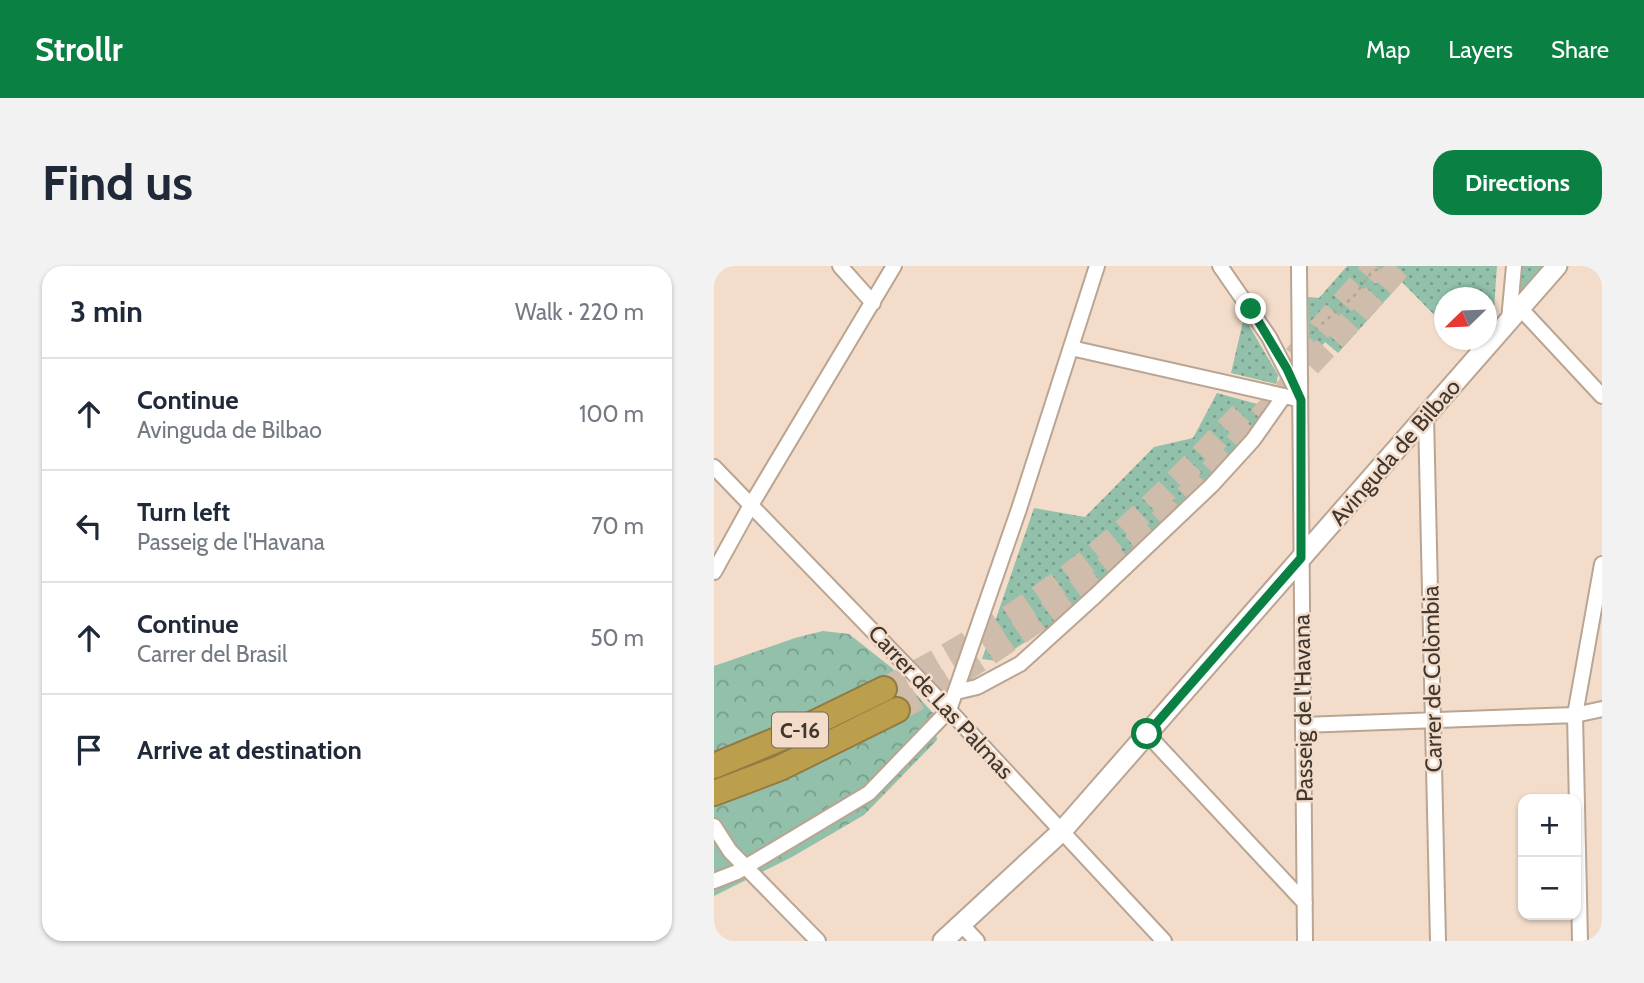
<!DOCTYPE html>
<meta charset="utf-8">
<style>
:root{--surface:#fff;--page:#f2f2f3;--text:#1f2937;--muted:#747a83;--line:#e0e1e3;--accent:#0b8043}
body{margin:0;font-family:Cabin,sans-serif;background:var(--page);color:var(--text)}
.controls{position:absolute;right:21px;bottom:21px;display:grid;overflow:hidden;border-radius:14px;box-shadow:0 2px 5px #0004}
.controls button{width:63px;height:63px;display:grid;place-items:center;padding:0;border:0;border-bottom:2px solid var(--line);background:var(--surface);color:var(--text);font:35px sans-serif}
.compass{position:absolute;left:720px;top:21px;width:63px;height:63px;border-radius:50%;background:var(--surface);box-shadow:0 2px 5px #0004;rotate:247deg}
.stop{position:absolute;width:21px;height:21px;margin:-16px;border:5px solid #0b8043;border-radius:50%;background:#fff}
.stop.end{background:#0b8043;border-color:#fff;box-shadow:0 2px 7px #0008}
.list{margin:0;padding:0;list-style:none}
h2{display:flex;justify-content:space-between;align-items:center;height:91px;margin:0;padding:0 28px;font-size:30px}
h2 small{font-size:23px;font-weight:400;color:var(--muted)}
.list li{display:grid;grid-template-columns:46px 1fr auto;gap:21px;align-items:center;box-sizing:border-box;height:112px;padding:0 28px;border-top:2px solid var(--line)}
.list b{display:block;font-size:26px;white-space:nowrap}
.list p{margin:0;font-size:23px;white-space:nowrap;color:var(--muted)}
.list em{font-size:23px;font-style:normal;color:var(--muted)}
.icon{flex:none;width:38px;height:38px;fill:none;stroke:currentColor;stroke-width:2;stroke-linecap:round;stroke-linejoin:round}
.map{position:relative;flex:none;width:888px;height:675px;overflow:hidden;border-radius:21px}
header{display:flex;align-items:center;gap:42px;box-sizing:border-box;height:98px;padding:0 35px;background:var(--accent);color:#fff}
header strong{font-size:33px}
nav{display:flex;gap:38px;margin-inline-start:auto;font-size:24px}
.intro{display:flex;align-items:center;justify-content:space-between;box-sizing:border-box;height:168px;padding:0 42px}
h1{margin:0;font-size:49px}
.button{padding:18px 32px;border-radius:21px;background:var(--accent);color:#fff;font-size:24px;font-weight:700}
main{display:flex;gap:42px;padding:0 42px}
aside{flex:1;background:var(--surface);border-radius:21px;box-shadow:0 2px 5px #0004}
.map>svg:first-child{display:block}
</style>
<header>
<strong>Strollr</strong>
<nav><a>Map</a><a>Layers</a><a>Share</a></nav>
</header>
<div class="intro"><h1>Find us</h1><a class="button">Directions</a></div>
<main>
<aside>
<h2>3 min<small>Walk · 220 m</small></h2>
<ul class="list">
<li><svg class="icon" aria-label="ahead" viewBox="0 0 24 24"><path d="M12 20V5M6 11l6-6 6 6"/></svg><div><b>Continue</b><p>Avinguda de Bilbao</p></div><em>100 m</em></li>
<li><svg class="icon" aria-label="left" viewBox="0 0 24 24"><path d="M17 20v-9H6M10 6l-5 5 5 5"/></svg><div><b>Turn left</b><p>Passeig de l'Havana</p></div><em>70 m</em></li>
<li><svg class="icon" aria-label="ahead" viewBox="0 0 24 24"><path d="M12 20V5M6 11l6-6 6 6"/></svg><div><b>Continue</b><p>Carrer del Brasil</p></div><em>50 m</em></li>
<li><svg class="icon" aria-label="arrive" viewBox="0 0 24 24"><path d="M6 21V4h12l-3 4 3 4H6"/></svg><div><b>Arrive at destination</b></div></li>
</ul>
</aside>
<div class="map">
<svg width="888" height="675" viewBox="0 0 888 675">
<defs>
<pattern id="grass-dots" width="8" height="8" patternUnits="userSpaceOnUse" patternTransform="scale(1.75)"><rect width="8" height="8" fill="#92c0aa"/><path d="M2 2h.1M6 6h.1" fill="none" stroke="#799d8b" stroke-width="1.8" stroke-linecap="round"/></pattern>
<pattern id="forest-crowns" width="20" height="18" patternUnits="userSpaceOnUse" patternTransform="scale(1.75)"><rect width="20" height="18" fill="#92c0aa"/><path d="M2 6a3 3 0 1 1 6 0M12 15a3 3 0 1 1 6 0" fill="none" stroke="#799d8b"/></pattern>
</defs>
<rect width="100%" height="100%" fill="#f3ddca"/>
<path fill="url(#grass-dots)" d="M633,0H783L780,43L773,51L772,32H730V59L688,16L624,87L611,76L595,95L594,31L605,32Z
M804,0H843L801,47Z
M530,51L564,109L562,118L517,107Z
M503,127L558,142L550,155L473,238L341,357L282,395L268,393L320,242L371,251L440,181L479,172Z"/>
<path fill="url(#forest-crowns)" d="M109,365L135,368L178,402L219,447L223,474L150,549L78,591L0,630V400L81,372Z"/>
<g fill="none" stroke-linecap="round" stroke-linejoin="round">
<path stroke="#cfbcab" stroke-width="24" stroke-dasharray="24 12" stroke-linecap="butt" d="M581,91L662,0
M170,423C232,392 291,356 347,315C413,267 471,207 527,148
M183,444C265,398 341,344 414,284C466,241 511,190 556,141C600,94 644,48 686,0"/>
<g stroke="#baa492" stroke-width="18">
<path id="street" d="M126,0L159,37
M506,0L555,71L584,127
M585,0L591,675
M806,42L888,130
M795,54L800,0
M357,82L579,132
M712,150L724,675
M0,201L235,444L450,675
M0,306L37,239L180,0
M242,426L263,421L306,398L381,330L498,219L539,174L570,130
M589,459L861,449L888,443
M433,468L591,637
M0,560L16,585L104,675
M0,615L23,606L155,527L235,444L305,243L383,0
M247,658L263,675
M866,675L861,449L888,298"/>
</g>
<g stroke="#baa492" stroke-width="23">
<path id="secondary" d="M229,675L348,565L843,0"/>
</g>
<g stroke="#917b43" stroke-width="28">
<path id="highway" d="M0,500L82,466L170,423
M0,527L66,502L183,444"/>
</g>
<path stroke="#b5a395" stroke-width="2.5" stroke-dasharray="3.5 5" stroke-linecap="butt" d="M601,64L640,30L657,7L669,0"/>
<use href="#street" stroke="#fff" stroke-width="14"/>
<use href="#secondary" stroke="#fff" stroke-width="19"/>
<use href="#highway" stroke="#bc9f4d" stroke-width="24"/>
</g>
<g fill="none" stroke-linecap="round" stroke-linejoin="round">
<path stroke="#0b8043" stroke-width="9" d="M433,468L587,292V134L573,103L537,43"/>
</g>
<g text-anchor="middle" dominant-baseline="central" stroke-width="5" stroke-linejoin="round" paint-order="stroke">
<rect fill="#f3ddca" stroke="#76695e" stroke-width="2" x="58" y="446.5" width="56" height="35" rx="5"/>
<g font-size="21" font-weight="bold" fill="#403730">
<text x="86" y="464">C-16</text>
</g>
<g font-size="23" fill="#403730" stroke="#f3ddca">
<text transform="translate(681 186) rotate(-49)">Avinguda de Bilbao</text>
<text transform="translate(718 413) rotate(-91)">Carrer de Colòmbia</text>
<text transform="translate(227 436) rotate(47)">Carrer de Las Palmas</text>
<text transform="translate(589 442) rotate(-91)">Passeig de l'Havana</text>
</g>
</g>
</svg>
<div class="controls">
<button>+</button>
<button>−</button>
</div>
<svg class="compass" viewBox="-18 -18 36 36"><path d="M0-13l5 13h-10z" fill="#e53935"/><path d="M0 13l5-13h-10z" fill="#747a83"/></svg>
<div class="stop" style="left:433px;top:468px"></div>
<div class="stop end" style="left:537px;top:43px"></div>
</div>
</main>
